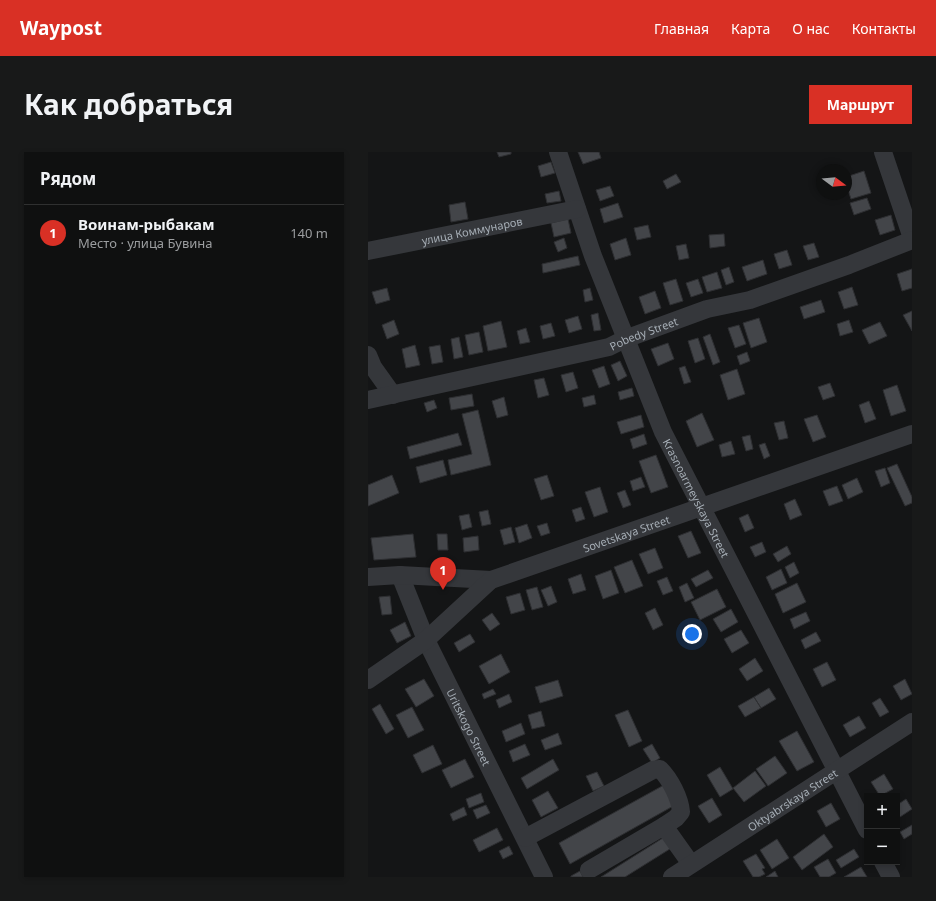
<!DOCTYPE html>
<html lang="ru">
<meta charset="utf-8">
<style>
:root{--surface:#0f1010;--page:#181919;--text:#f1f3f6;--muted:#9b9d9f;--line:#2f3030;--accent:#d93025}
body{margin:0;font-family:"Noto Sans",sans-serif;background:var(--page);color:var(--text)}
.controls{position:absolute;right:12px;bottom:12px;display:grid;overflow:hidden;border-radius:0px;box-shadow:0 2px 6px #0003}
.controls button{width:36px;height:36px;display:grid;place-items:center;padding:0;border:0;border-bottom:1px solid var(--line);background:var(--surface);color:var(--text);font:20px sans-serif}
.compass{position:absolute;left:448px;top:12px;width:36px;height:36px;border-radius:50%;background:var(--surface);box-shadow:0 2px 6px #0003;rotate:106deg}
.you{position:absolute;left:324px;top:482px;width:14px;height:14px;margin:-10px;border:3px solid #fff;border-radius:50%;background:#1a73e8;box-shadow:0 0 0 6px #1a73e833}
.badge{display:grid;place-items:center;width:26px;height:26px;border-radius:50%;background:var(--accent);color:#fff;font-size:13px;font-weight:700}
.pin{position:absolute;translate:-50% -33px;filter:drop-shadow(0 1px 2px #0008)}
.pin::after{content:'';position:absolute;top:21px;width:14px;height:12px;background:inherit;clip-path:polygon(0 0,100% 0,50% 100%)}
.list{margin:0;padding:0;list-style:none}
h2{display:flex;justify-content:space-between;align-items:center;height:52px;margin:0;padding:0 16px;font-size:17px}
h2 small{font-size:13px;font-weight:400;color:var(--muted)}
.list li{display:grid;grid-template-columns:26px 1fr auto;gap:12px;align-items:center;box-sizing:border-box;height:56px;padding:0 16px;border-top:1px solid var(--line)}
.list b{display:block;font-size:15px;white-space:nowrap}
.list p{margin:0;font-size:13px;white-space:nowrap;color:var(--muted)}
.list em{font-size:13px;font-style:normal;color:var(--muted)}
.map{position:relative;flex:none;width:544px;height:725px;overflow:hidden;border-radius:0px}
header{display:flex;align-items:center;gap:24px;box-sizing:border-box;height:56px;padding:0 20px;background:var(--accent);color:#fff}
header strong{font-size:19px}
nav{display:flex;gap:22px;margin-inline-start:auto;font-size:14px}
.intro{display:flex;align-items:center;justify-content:space-between;box-sizing:border-box;height:96px;padding:0 24px}
h1{margin:0;font-size:28px}
.button{padding:10px 18px;border-radius:0px;background:var(--accent);color:#fff;font-size:14px;font-weight:700}
main{display:flex;gap:24px;padding:0 24px}
aside{flex:1;background:var(--surface);border-radius:0px;box-shadow:0 2px 6px #0003}
.map>svg:first-child{display:block}
</style>
<header>
<strong>Waypost</strong>
<nav><a>Главная</a><a>Карта</a><a>О нас</a><a>Контакты</a></nav>
</header>
<div class="intro"><h1>Как добраться</h1><a class="button">Маршрут</a></div>
<main>
<aside>
<h2>Рядом<small></small></h2>
<ul class="list">
<li><span class="badge">1</span><div><b>Воинам-рыбакам</b><p>Место · улица Бувина</p></div><em>140 m</em></li>
</ul>
</aside>
<div class="map">
<svg width="544" height="725" viewBox="0 0 544 725">
<rect width="100%" height="100%" fill="#141516"/>
<path fill="#434549" stroke="#2e2f32" d="M129,0H143V2L131,5Z
M210,0H231L233,6L215,12Z
M183,10L187,21L173,25L170,14Z
M496,19L503,41L483,47L478,32V25Z
M308,22L313,30L299,37L295,29Z
M242,34L246,44L232,49L228,38Z
M191,39L193,49L179,51L177,42Z
M499,46L503,57L486,63L482,51Z
M97,50L100,67L83,70L81,53Z
M250,51L255,65L236,71L232,57Z
M523,63L527,78L512,83L507,68Z
M200,67L203,81L186,85L183,71Z
M280,73L283,85L269,88L266,76Z
M356,82L357,94L342,96L341,83Z
M196,86L199,96L190,100L186,90Z
M258,86L263,103L247,108L242,92Z
M446,91L451,105L440,108L435,94Z
M318,92L321,106L311,108L308,94Z
M419,98L424,113L411,117L406,102Z
M210,104L212,113L175,121L174,112Z
M395,108L399,122L379,129L374,115Z
M361,115L366,130L358,133L353,118Z
M544,117V136L534,139L529,122Z
M349,120L354,136L339,140L334,125Z
M308,127L315,149L302,153L295,131Z
M330,127L335,141L323,145L318,131Z
M484,135L490,153L476,157L470,140Z
M19,136L22,148L8,152L4,140Z
M222,136L225,148L217,150L215,138Z
M287,139L293,156L277,162L271,145Z
M453,148L457,160L436,167L432,155Z
M544,159V179L535,163Z
M230,161L233,178L226,179L223,163Z
M210,164L214,177L201,181L197,168Z
M391,166L399,190L383,196L375,171Z
M26,168L31,182L19,187L14,173Z
M481,168L485,180L472,184L469,172Z
M133,169L139,195L120,199L115,174Z
M512,170L519,184L501,192L494,178Z
M183,171L187,184L175,187L172,174Z
M371,173L378,192L367,196L360,176Z
M158,176L162,190L152,192L149,179Z
M111,180L115,200L101,203L97,183Z
M342,182L352,210L345,213L335,185Z
M91,185L95,205L86,207L83,187Z
M330,186L337,207L327,211L320,189Z
M300,191L306,207L290,214L283,197Z
M47,193L52,213L38,216L34,197Z
M72,193L75,210L64,212L61,195Z
M379,200L382,209L372,213L369,204Z
M252,209L259,224L250,229L243,213Z
M236,214L242,232L231,236L224,218Z
M317,214L323,230L316,232L311,216Z
M369,217L377,242L360,248L352,223Z
M205,220L210,236L198,240L193,223Z
M176,226L181,243L170,246L166,228Z
M462,231L467,244L455,248L450,235Z
M529,233L538,259L523,264L515,238Z
M264,236L266,244L252,248L250,240Z
M104,242L106,254L83,258L81,246Z
M226,243L228,252L216,255L214,246Z
M136,245L140,263L129,266L124,249Z
M66,248L69,256L59,260L56,251Z
M501,249L508,267L497,271L491,253Z
M110,258L123,313L83,323L80,308L104,302L94,262Z
M334,261L346,288L329,295L318,269Z
M273,263L276,275L253,282L249,270Z
M449,263L458,285L445,290L436,267Z
M416,269L420,286L411,288L406,271Z
M90,281L94,293L42,307L39,295Z
M276,282L279,292L265,297L262,287Z
M382,283L385,297L378,299L374,285Z
M363,289L367,302L354,305L351,293Z
M397,291L402,304L396,307L391,293Z
M288,303L300,335L283,341L271,309Z
M75,308L79,323L52,331L48,315Z
M529,312L544,345V351L537,354L519,316Z
M517,316L522,331L513,335L507,319Z
M24,323L31,341L0,354V333Z
M179,323L186,344L173,348L166,327Z
M273,325L277,335L265,339L262,329Z
M489,326L495,340L480,347L474,333Z
M469,334L475,349L461,354L455,339Z
M232,335L240,360L226,365L217,340Z
M257,338L263,353L255,356L249,341Z
M427,347L434,363L422,368L416,352Z
M213,355L217,367L208,370L204,358Z
M120,358L123,372L114,374L111,360Z
M101,362L104,375L94,378L91,364Z
M380,362L386,376L377,380L371,366Z
M179,371L182,381L173,384L169,374Z
M159,372L164,386L151,391L147,376Z
M143,375L147,390L136,393L132,378Z
M323,379L333,401L320,406L310,384Z
M45,382L48,405L6,408L3,386Z
M69,382H79L80,398H70Z
M110,384L111,398L96,400L95,386Z
M394,390L398,400L387,405L382,395Z
M419,394L423,402L410,410L405,402Z
M287,396L295,416L280,422L271,402Z
M264,408L275,434L257,441L246,415Z
M426,410L431,421L422,426L417,415Z
M413,417L419,431L404,438L398,425Z
M243,418L251,441L235,447L227,424Z
M340,418L345,426L328,435L323,427Z
M213,422L218,438L205,442L200,427Z
M299,425L305,439L295,443L289,429Z
M319,431L326,446L317,450L311,435Z
M429,431L438,450L415,461L407,442Z
M183,434L189,450L180,454L173,438Z
M169,435L175,455L164,458L158,438Z
M349,437L358,455L332,468L323,450Z
M152,441L157,458L143,462L138,445Z
M22,444L24,462L14,463L11,445Z
M287,456L295,473L285,478L277,461Z
M363,457L370,470L353,480L345,467Z
M438,460L442,469L426,477L422,467Z
M124,461L132,472L122,479L114,468Z
M37,470L43,484L29,491L22,478Z
M373,478L381,491L364,501L356,487Z
M448,480L453,489L437,497L433,488Z
M102,482L107,490L91,500L86,491Z
M133,502L142,520L121,532L111,514Z
M387,506L395,519L379,529L371,517Z
M459,510L468,528L454,535L445,517Z
M56,527L66,544L48,555L37,537Z
M537,527L544,542L533,548L525,534Z
M190,528L195,544L172,551L167,535Z
M401,536L408,547L393,556L386,545Z
M125,537L128,542L116,547L114,542Z
M141,542L144,550L131,556L128,548Z
M386,545L393,556L377,565L370,554Z
M512,546L521,560L512,565L504,551Z
M12,552L26,577L18,582L4,557Z
M44,555L56,578L40,586L28,563Z
M260,558L274,589L261,595L247,563Z
M173,559L177,574L164,577L160,563Z
M491,564L498,576L482,585L475,573Z
M153,571L157,582L138,590L134,579Z
M429,579L446,610L429,619L411,589Z
M190,581L194,592L177,598L173,588Z
M157,592L162,603L145,610L141,599Z
M284,592L292,606L284,611L275,597Z
M65,593L74,612L54,621L45,603Z
M407,604L419,621L400,634L388,617Z
M97,607L106,625L83,636L74,618Z
M185,607L191,618L159,637L153,626Z
M352,615L365,637L352,645L339,623Z
M387,619L398,634L376,650L365,636Z
M229,620L236,634L225,639L218,624Z
M516,622L525,637L512,644L503,630Z
M296,633L307,653L202,712L191,691Z
M180,639L190,656L173,665L164,648Z
M113,641L116,650L101,656L98,647Z
M344,646L354,663L341,671L330,654Z
M538,647L544,657L529,667V653Z
M463,651L472,667L458,675L449,659Z
M118,653L122,661L109,667L105,658Z
M96,655L99,663L85,669L82,662Z
M544,673V682L536,687L532,680Z
M129,676L135,688L111,700L105,688Z
M456,682L465,695L434,718L425,705Z
M298,684L305,695L257,725H233Z
M409,687L421,706L404,717L392,698Z
M141,694L145,702L135,707L131,699Z
M486,697L491,705L473,716L468,708Z
M388,702L397,716L394,717L397,722L391,725H385L375,709Z
M460,707L468,721L461,725H452L446,715Z
M493,715L499,725H476Z
M212,719L215,725H203V724Z
M407,719L410,725H398Z"/>
<g fill="none" stroke-linecap="round" stroke-linejoin="round">
<g stroke="#35373b" stroke-width="18">
<path id="s1" d="M190,0L225,104L295,280L499,678"/>
<path d="M515,0L544,86"/>
<path id="s2" d="M0,99L209,57"/>
<path d="M0,203L5,215L25,243"/>
<path id="s3" d="M0,248L241,195L257,187L339,157L382,148L481,113L544,88"/>
<path id="s4" d="M32,423L58,488L176,725"/>
<path d="M0,425L32,423L123,428"/>
<path id="s5" d="M0,528L58,488L123,428L544,282"/>
<path d="M157,686L285,618L292,617C302,627 312,646 313,660L308,666L296,674"/>
<path d="M515,710L523,725"/>
<path d="M221,718L296,674L323,712"/>
<path id="s6" d="M304,725L544,570"/>
</g>
</g>
<g text-anchor="middle" dominant-baseline="central" stroke-width="3.5" stroke-linejoin="round" paint-order="stroke">
<g font-size="11" fill="#a6aeb6" stroke="#0f1011">
<text stroke="none"><textPath href="#s2" startOffset="106">улица Коммунаров</textPath></text>
<text stroke="none"><textPath href="#s3" startOffset="284">Pobedy Street</textPath></text>
<text stroke="none"><textPath href="#s1" startOffset="373">Krasnoarmeyskaya Street</textPath></text>
<text stroke="none"><textPath href="#s5" startOffset="302">Sovetskaya Street</textPath></text>
<text stroke="none"><textPath href="#s4" startOffset="167">Uritskogo Street</textPath></text>
<text stroke="none"><textPath href="#s6" startOffset="143">Oktyabrskaya Street</textPath></text>
</g>
</g>
</svg>
<div class="controls">
<button>+</button>
<button>−</button>
</div>
<svg class="compass" viewBox="-18 -18 36 36"><path d="M0-13l5 13h-10z" fill="#e53935"/><path d="M0 13l5-13h-10z" fill="#9b9d9f"/></svg>
<div class="you"></div>
<div class="pin badge" style="left:75px;top:438px">1</div>
</div>
</main>
